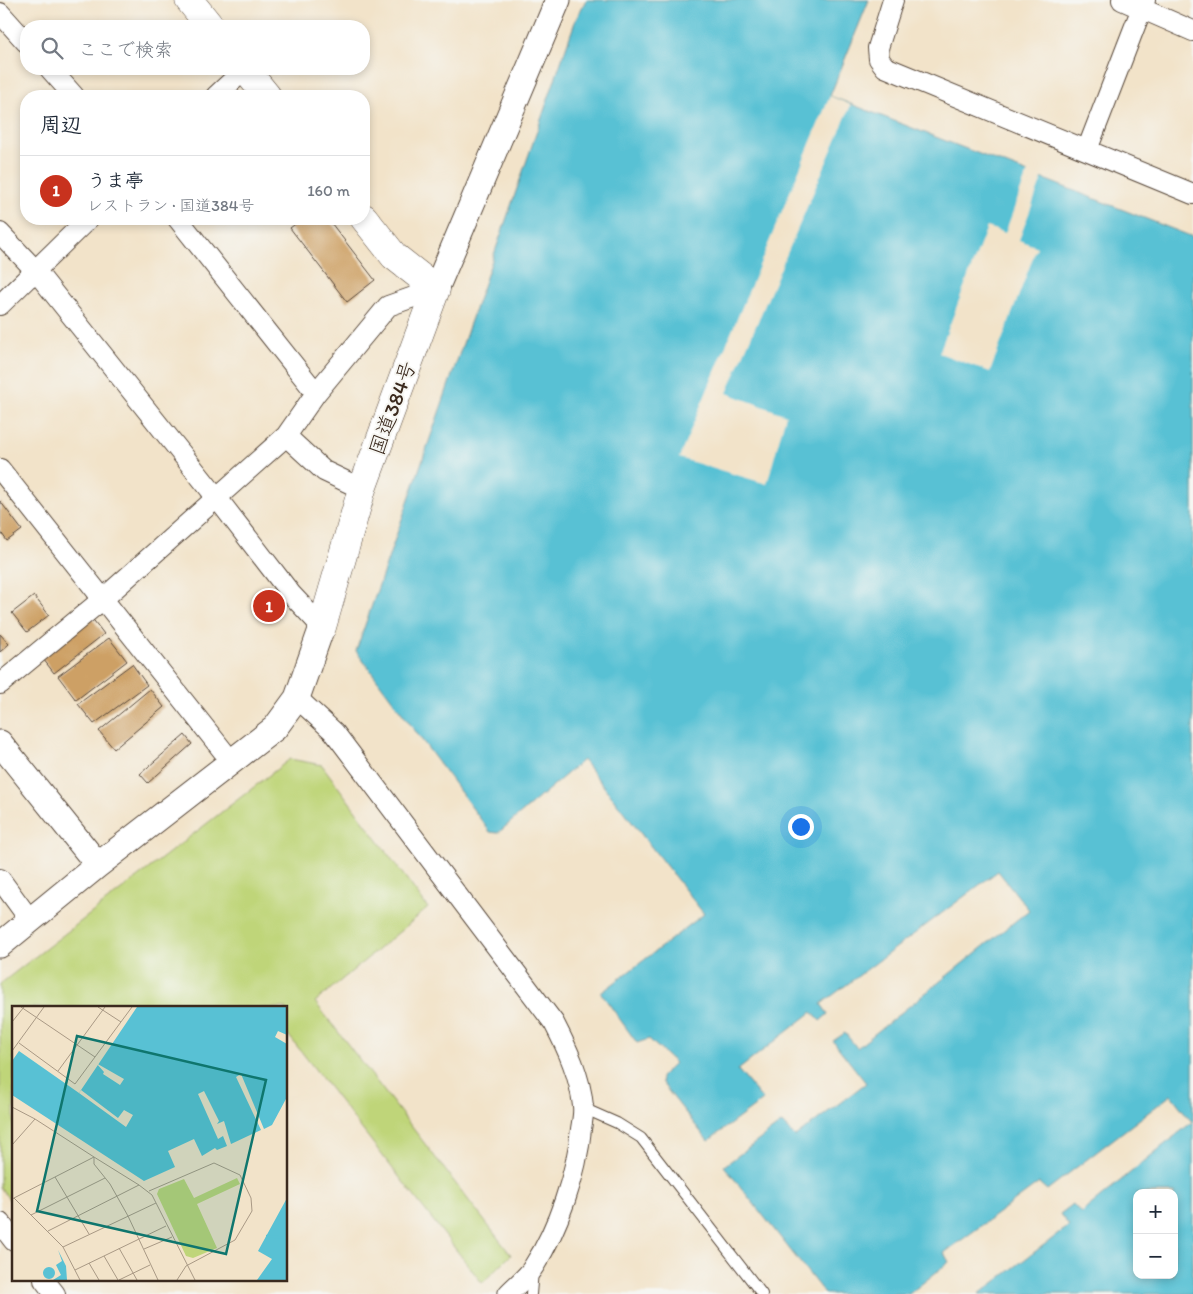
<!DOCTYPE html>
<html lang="ja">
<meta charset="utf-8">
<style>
:root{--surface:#fff;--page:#f2f2f3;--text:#1f2937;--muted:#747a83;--line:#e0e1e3;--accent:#c8321e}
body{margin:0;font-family:Itim,"Klee One",sans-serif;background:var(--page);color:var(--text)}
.controls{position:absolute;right:15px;bottom:15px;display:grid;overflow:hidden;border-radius:10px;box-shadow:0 2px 8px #0003}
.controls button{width:45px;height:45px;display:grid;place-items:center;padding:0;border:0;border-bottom:1px solid var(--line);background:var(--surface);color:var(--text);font:25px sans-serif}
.you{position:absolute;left:800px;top:826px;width:18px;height:18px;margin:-12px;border:4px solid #fff;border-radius:50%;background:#1a73e8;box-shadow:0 0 0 8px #1a73e833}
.badge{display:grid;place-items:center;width:32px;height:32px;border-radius:50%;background:var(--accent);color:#fff;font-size:16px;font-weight:700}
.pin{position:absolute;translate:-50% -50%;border:2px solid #fff;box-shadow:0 1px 5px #0006}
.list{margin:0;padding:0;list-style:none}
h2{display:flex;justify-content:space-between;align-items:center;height:65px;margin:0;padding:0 20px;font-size:21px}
h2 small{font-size:16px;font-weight:400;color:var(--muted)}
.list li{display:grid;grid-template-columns:32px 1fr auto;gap:15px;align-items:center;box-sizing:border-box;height:70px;padding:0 20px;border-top:1px solid var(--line)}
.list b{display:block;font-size:19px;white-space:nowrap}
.list p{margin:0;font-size:16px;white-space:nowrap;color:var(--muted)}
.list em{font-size:16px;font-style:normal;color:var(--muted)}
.icon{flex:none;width:28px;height:28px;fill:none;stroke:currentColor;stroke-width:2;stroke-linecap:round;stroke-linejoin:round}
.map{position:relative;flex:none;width:1193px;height:1294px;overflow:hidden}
.search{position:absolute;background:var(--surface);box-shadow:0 2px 8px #0003;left:20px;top:20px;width:350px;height:55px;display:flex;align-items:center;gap:12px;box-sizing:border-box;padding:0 18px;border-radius:20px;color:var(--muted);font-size:19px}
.panel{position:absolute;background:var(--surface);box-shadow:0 2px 8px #0003;left:20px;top:90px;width:350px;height:135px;border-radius:20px}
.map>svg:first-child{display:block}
</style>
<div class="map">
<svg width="1193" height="1294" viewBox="0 0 1193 1294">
<rect width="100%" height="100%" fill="#f6f6f2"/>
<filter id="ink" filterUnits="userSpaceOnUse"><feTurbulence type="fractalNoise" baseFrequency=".02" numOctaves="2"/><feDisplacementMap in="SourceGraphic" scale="10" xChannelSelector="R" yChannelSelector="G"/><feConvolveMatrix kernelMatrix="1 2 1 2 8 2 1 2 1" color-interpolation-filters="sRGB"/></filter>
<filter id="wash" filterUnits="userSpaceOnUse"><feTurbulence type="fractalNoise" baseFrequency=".0096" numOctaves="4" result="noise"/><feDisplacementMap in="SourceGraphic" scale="20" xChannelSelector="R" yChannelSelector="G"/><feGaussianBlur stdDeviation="1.12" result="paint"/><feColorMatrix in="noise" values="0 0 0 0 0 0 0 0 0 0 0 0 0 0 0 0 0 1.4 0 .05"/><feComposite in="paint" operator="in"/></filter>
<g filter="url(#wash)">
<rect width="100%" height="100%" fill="#f2e3c9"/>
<path fill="#bfd579" stroke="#7d804c" d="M290,759L322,765L428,908L315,1002L511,1255L482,1283L286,1032V1008H14V1206L0,1187V984Z"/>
<path fill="#58c1d4" stroke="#4a7679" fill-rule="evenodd" d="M586,0H869L830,96L1193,237V1294H979L1069,1226L1060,1214L1073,1204L1081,1213L1192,1122L1171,1095L1047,1190L1039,1183L944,1253L949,1262L909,1294H825L724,1166L782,1123L795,1137L866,1083L833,1041L845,1033L857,1048L1029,910L998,871L821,1004L828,1014L820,1021L812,1012L738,1070L763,1100L708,1141L662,1083L661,1077L675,1063L649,1039L637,1043L601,993L704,914L583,760L498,833L490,832L356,651L576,19ZM1137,1193H1174V1275H1137Z"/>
<path fill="#f2e3c9" d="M830,96L851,105L727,393L786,415L767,484L679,458Z
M1028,171L1043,176L1019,240L1037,247L990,372L939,353L987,227L1005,233Z"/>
<g id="blocks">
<path fill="#cda065" d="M302,219H328L375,280L347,302L290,228Z
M0,501L22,530L7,541L0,531Z
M34,596L49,615L27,632L12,613Z
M91,617L104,634L54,673L40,655Z
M0,634L9,644L0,652Z
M109,638L127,661L76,700L58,676Z
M132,664L147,685L94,724L78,704Z
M150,689L164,707L114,749L99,731Z
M185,735L192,744L148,783L140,774Z"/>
</g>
</g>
<g filter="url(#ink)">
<use href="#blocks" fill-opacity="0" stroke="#564638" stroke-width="1"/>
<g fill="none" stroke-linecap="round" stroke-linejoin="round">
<g stroke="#564638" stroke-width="12">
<path id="service" d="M583,1108L617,1123L641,1138L762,1294
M531,1294L533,1271"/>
</g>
<g stroke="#564638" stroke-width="22">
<path id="minor" d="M893,0L878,48L879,59L885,67L1193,194
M1122,0L1193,31
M0,13L26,42
M50,69L74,96
M216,96L245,69
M1087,150L1145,0
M178,219L316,393
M0,233L35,270L217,498L291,594L322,627
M0,305L88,219
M286,436L324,471L362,489
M0,469L231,761
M0,684L103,599L286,436L316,393L388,306L436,289
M297,698L334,732L554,1023C568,1050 580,1076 583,1106C584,1114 582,1122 581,1129C577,1173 558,1229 534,1266C528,1277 516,1285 508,1294
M0,879L30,920
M0,1223L14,1241
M44,1280L55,1294"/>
</g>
<g stroke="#564638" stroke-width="27">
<path id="tertiary" d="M436,289L558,0
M0,743L98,865
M0,945L98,865L275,728L297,698L322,627"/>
</g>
<g stroke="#564638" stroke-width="29">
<path id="trunk" d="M189,0L210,26
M245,69L267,96
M322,627L362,489L436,289L394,256L364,218"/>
</g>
<use href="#service" stroke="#fff" stroke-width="10"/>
<use href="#minor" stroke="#fff" stroke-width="20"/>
<use href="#tertiary" stroke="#fff" stroke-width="25"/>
<use href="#trunk" stroke="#fff" stroke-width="28"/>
</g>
</g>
<g text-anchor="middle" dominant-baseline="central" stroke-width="4" stroke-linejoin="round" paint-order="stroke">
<g font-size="21" fill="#3b2a1e" stroke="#f6f6f2">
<text transform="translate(392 408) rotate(-70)">国道384号</text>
</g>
</g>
<g transform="translate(12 1006)">
<rect width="275" height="275" fill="#f2e3c9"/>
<path d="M225,172L228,178L185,198L205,242L181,252L174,250L145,188L147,183L172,173L182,192Z" fill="#bfd579"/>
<path d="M125,1H275V29L266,25L263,31L275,38V91L260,119L252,123L229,68L224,71L249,124L219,138L212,115L205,118L207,115L192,85L186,88L206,133L211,130L215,140L205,144L203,142L190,150L182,133L156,145L163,161L132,175L0,89V55L7,45L67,87ZM275,192V274H245L260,253L246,245ZM46,244L54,260L55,274H41L49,269L44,259L50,255ZM31 267a6 6 0 1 1 12 0a6 6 0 1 1-12 0Z" fill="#58c1d4"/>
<path d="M84,57L112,73L108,79L91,68L92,66ZM69,84L106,112L112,104L121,109L114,121L67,87Z" fill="#f2e3c9"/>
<path fill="none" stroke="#58c1d4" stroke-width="2.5" d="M254,230L275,232"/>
<path fill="none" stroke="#a99985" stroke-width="1" d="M9,1L83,51M86,1L109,16M0,16L12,1M7,37L63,78L120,1M0,45L32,1M46,65L93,1M0,101L23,113M0,139L23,113L82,151V158L98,178L116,210L146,274M43,171L77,228M137,185L202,157L228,169L239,192L240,205L223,234L174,260L165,274M2,192L51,241L68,274M0,193L82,151L127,179M19,209L93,172M36,225L127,179L140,189L183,274M51,241L144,197M107,242L125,274M132,243L160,231M92,250L106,274M77,257L87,274M63,264L154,220M107,274L138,259"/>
<path fill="#0f766e" fill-opacity="0.15" stroke="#0f766e" stroke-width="2.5" d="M65,30L254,74L214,248L25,205Z"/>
<rect width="275" height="275" fill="none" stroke="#3b2a1e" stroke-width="2.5"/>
</g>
</svg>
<div class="controls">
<button>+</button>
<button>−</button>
</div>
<div class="you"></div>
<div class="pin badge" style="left:269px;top:606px">1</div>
<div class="search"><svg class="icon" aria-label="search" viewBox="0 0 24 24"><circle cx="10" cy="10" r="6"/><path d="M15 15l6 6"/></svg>ここで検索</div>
<section class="panel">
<h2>周辺<small></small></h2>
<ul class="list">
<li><span class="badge">1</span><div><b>うま亭</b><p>レストラン · 国道384号</p></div><em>160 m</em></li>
</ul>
</section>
</div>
